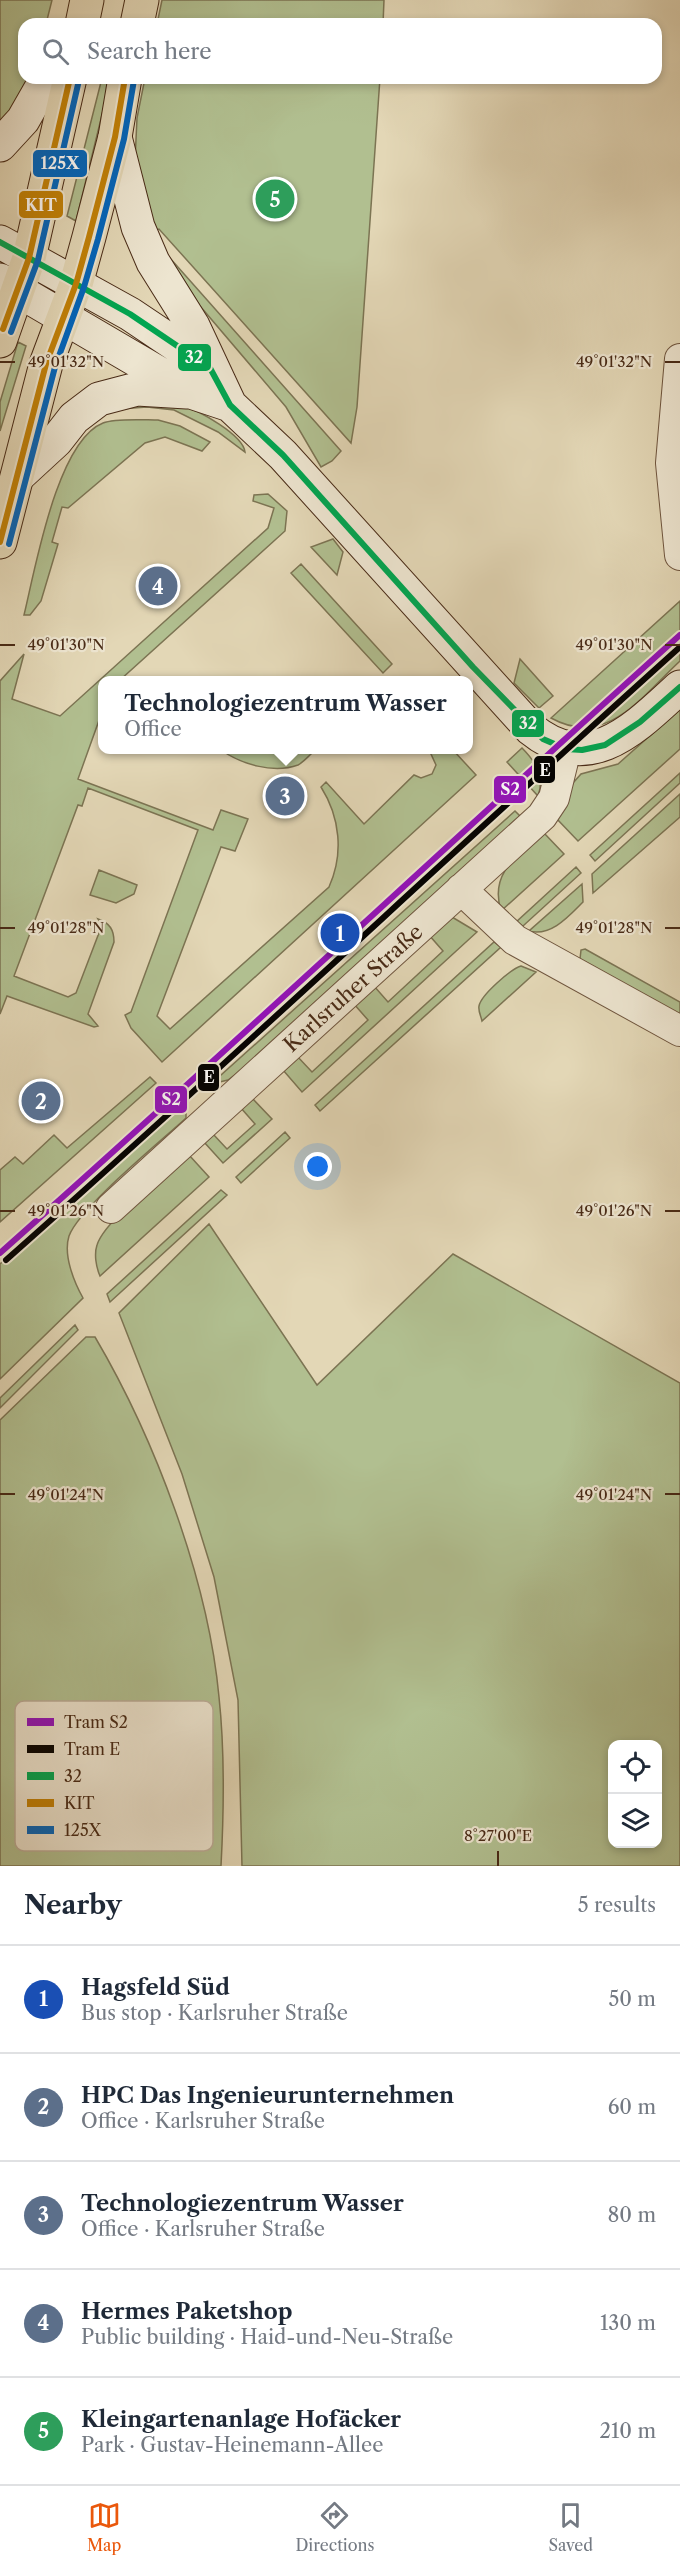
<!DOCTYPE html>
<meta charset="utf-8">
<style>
:root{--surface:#fff;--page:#f2f2f3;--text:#1f2937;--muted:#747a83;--line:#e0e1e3;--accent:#ea580c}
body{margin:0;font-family:"Libre Caslon Text",serif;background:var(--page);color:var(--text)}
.controls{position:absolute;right:18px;bottom:18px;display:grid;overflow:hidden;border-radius:12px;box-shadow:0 3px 9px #0003}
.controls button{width:54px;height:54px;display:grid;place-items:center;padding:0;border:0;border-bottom:2px solid var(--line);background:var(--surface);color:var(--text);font:30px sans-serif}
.you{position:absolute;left:318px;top:1167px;width:21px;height:21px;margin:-15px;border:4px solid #fff;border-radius:50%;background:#1a73e8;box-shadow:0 0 0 9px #1a73e833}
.badge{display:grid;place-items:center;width:39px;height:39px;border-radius:50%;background:var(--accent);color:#fff;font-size:20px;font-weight:700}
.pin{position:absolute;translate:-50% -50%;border:3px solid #fff;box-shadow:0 2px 6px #0006}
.popup{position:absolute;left:98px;top:676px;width:375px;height:78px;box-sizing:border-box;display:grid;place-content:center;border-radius:12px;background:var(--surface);filter:drop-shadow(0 2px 4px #0005);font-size:20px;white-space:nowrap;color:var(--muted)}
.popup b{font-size:22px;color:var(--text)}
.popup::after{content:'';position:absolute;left:50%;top:100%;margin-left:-12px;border:12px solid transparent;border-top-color:var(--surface)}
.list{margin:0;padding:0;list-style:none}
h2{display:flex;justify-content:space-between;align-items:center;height:78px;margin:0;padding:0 24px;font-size:26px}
h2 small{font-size:20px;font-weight:400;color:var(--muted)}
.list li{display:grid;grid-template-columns:39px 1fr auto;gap:18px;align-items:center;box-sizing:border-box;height:108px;padding:0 24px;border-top:2px solid var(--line)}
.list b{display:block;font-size:22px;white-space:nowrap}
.list p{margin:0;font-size:20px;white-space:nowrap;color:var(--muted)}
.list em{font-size:20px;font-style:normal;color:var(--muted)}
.icon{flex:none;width:33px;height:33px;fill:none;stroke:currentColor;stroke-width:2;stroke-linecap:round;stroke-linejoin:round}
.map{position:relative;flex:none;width:680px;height:1866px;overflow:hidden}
.search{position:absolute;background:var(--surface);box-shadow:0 3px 9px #0003;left:18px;right:18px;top:18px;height:66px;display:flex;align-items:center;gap:15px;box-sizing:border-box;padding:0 21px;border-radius:18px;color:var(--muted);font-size:22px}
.sheet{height:618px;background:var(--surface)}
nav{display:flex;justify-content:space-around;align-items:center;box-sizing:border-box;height:84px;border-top:2px solid var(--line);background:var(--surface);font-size:16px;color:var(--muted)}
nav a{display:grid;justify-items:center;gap:3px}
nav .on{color:var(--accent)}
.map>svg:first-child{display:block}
</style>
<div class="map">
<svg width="680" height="1866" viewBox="0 0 680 1866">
<rect width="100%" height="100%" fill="#e3d7b6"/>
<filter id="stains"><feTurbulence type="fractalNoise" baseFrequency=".00333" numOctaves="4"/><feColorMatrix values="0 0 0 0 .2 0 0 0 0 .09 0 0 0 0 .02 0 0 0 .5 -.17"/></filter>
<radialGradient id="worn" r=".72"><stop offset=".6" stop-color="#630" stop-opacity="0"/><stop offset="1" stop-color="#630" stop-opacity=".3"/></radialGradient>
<path fill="#b1bf90" stroke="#7c7453" stroke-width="1.5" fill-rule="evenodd" d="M0,0H52L46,24H24V78H32L0,132Z
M162,0H384L383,24H157Z
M102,78H111L76,221L67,216Z
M145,78H380L357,407L351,443L159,229L150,232L135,161L137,118Z
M169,257L341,451L332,461L321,467L286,407L200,306Z
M18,342L26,346L0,431V402Z
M125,402C144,403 164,403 182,406C199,410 243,435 245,452L218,432L174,410L147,407L121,409Z
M158,420L180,426L210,442L202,451L165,437L145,443L68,508L62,507L52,542L58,544L41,601L30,615H24C35,570 57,441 103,423C115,418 144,420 158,420Z
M268,494L287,511L285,531L120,680H102V712L78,779L213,830L221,810L248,819L235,851L221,847L157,1016L170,1029L329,887C344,854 340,817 321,787L326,782L364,824L414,775L421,778L432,774L436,765L431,754L434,750H453L476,775L162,1062L131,1028L125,1015L131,1012L198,830L88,788L82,806L78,805L14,976L68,997L76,993L102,925L98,919C110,923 114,930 114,942L88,1014L98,1026L94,1027L7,996L0,1014V681L24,654L12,699L60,716L268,528L274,508L253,501L254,495Z
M333,539L343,552L337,575L311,547Z
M301,564L392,664L383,673L291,573Z
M680,601V661C642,696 607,749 551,718Z
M520,659L553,696L539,708L514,683Z
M680,709V749L578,841L557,819L573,783L581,774L618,764Z
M522,748C536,762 545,777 538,796L507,762Z
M221,750H316C310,754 304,762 298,765C273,774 241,764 221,750Z
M680,773V783L595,861L590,855Z
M680,794V817L593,893L592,874Z
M515,811L521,817L255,1060L228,1080L211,1084Z
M544,833L564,854L501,911C489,872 518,856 544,833Z
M576,867L581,873L523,926L515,923Z
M99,870L137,885L134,894L116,903L90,895Z
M582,884L583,902C569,916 551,937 529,931Z
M452,917L477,932L302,1092L283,1070L297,1056L312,1072L368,1020L354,1004L374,986L388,1002L443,951L429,935Z
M494,942L501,947L320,1111L315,1105Z
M585,949L680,1002V1015L580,959L581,950Z
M521,966L536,972L482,1021C481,1016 478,1011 479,1006C481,995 511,969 521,966Z
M150,1077L156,1083L0,1222V1170L15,1157L23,1164L54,1135L67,1148Z
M252,1098L272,1119L223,1163L204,1142L213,1134L227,1149L255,1124L241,1108Z
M177,1106L186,1113V1118C160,1142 79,1208 69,1236C63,1255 74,1282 83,1298L0,1379V1264L119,1155Z
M285,1132L290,1138L241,1183L236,1177Z
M189,1155L209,1177L100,1276C96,1267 94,1254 97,1245C105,1219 167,1174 189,1155Z
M221,1190L227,1195L110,1302L107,1294Z
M209,1224L317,1385L453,1254L680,1383V1866H242L238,1700L214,1577L182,1474L119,1313ZM658,1744V1844H612V1744Z
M75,1325L78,1330L0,1408V1398Z
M86,1337H95C155,1439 208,1579 219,1697C225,1753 224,1810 221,1866H0V1420Z"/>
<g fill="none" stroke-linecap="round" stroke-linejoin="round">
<g stroke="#6f553e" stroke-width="32">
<path id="street" d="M680,359L671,463L680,555
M461,889L515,940L680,1031
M111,1208L542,816L554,798L566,749"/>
</g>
<g stroke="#482a16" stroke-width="35">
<path id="secondary" d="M115,137L138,227L153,262L193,326L230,405L283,455L531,729C590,777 636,727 680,687
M0,145L23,120L47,78
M0,242L130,314L209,367
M0,280L191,392L230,405
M18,476L56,441L74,418L99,399L137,389L187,392"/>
</g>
<g stroke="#482a16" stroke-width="35">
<path id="primary" d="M82,24L87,0
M137,24L142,0
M0,341L29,258L70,78
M0,542L46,364L76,284L89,237L115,137L125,78"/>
</g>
<use href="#street" stroke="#ede5d0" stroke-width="30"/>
<use href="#secondary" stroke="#ede5d0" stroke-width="33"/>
<use href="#primary" stroke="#e3d7b6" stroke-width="33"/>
<g stroke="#ede5d0" stroke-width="10">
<path id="bus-1" d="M0,242L130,314L210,368L230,405L283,455L473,667L543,739L566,749L582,750L605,745L640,722L680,687"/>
</g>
<g stroke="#ede5d0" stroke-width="10">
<path id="bus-2" d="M3,329L29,258L70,78
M0,542L46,364L76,284L89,237L115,137L125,78"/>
</g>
<g stroke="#ede5d0" stroke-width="10">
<path id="bus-3" d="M11,332L38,260L79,80
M9,544L55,367L84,287L98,239L124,139L134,80"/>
</g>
<use href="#bus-1" stroke="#00a651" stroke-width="6"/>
<use href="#bus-2" stroke="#c28107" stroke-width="6"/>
<use href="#bus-3" stroke="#0065bd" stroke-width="6"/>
<g stroke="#ede5d0" stroke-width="10">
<path id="tram-1" d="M0,1253C229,1050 452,840 680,635"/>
</g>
<g stroke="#ede5d0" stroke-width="10">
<path id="tram-2" d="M6,1260C233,1059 454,850 680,647"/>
</g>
<use href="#tram-1" stroke="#9313ba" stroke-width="6"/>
<use href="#tram-2" stroke="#000" stroke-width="6"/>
</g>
<path fill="none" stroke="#482a16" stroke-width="2" d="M0,362H15M665,362H680M0,645H15M665,645H680M0,928H15M665,928H680M0,1211H15M665,1211H680M0,1494H15M665,1494H680M498,1851V1866"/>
<g text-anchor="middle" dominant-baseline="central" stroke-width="4.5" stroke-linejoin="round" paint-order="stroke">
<g font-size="21" fill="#482a16" stroke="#ede5d0">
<text transform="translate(353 988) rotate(-42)">Karlsruher Straße</text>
</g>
</g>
<rect x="15" y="1701" width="198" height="150" rx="9" fill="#ede5d0" stroke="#bcad98" stroke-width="1.5"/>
<rect x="27" y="1718" width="27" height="8" fill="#9313ba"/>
<rect x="27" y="1745" width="27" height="8" fill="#000"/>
<rect x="27" y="1772" width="27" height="8" fill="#00a651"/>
<rect x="27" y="1799" width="27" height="8" fill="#c28107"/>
<rect x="27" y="1826" width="27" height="8" fill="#0065bd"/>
<g font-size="16" fill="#482a16">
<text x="64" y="1728">Tram S2</text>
<text x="64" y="1755">Tram E</text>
<text x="64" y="1782">32</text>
<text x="64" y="1809">KIT</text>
<text x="64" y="1836">125X</text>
</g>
<g font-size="15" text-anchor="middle" fill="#482a16" stroke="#ede5d0" stroke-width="4.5" stroke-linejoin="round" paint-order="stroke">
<text x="66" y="367">49°01'32"N</text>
<text x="614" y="367">49°01'32"N</text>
<text x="66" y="650">49°01'30"N</text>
<text x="614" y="650">49°01'30"N</text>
<text x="66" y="933">49°01'28"N</text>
<text x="614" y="933">49°01'28"N</text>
<text x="66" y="1216">49°01'26"N</text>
<text x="614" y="1216">49°01'26"N</text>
<text x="66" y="1500">49°01'24"N</text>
<text x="614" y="1500">49°01'24"N</text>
<text x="498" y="1841">8°27'00"E</text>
</g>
<g stroke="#ede5d0" stroke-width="2">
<rect x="32" y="149" width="56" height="29" rx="6" fill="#0065bd"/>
<rect x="18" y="190" width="46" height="29" rx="6" fill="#c28107"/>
<rect x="177" y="343" width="35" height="29" rx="6" fill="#00a651"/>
<rect x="511" y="709" width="34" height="29" rx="6" fill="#00a651"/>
<rect x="533" y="755" width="23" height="29" rx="6" fill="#000"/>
<rect x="493" y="775" width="34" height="29" rx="6" fill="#9313ba"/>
<rect x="197" y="1063" width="23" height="29" rx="6" fill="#000"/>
<rect x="154" y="1085" width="34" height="29" rx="6" fill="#9313ba"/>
</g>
<g font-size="16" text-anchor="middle" font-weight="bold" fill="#fff">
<text x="60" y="169">125X</text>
<text x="41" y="211">KIT</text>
<text x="194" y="363">32</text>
<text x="528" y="729">32</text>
<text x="545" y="776">E</text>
<text x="510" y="795">S2</text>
<text x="209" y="1083">E</text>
<text x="171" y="1105">S2</text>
</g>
<rect width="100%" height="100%" filter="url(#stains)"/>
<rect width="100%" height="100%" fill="url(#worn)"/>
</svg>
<div class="controls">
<button><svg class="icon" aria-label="locate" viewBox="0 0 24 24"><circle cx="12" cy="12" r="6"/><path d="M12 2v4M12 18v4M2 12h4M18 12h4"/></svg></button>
<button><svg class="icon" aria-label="layers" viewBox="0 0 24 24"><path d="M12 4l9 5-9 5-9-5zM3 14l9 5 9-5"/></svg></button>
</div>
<div class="you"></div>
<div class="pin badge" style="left:340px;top:933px;background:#1a4fb4">1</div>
<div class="pin badge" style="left:41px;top:1101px;background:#5c6f8a">2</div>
<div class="pin badge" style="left:285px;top:796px;background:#5c6f8a">3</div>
<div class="popup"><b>Technologiezentrum Wasser</b>Office</div>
<div class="pin badge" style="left:158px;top:586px;background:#5c6f8a">4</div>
<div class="pin badge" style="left:275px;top:199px;background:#2e9e5b">5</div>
<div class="search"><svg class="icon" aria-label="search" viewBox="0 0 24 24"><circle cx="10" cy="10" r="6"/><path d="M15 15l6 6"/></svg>Search here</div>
</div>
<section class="sheet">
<h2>Nearby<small>5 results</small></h2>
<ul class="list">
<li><span class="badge" style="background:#1a4fb4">1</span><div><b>Hagsfeld Süd</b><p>Bus stop · Karlsruher Straße</p></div><em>50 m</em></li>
<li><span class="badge" style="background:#5c6f8a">2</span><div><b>HPC Das Ingenieurunternehmen</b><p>Office · Karlsruher Straße</p></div><em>60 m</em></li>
<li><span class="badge" style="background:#5c6f8a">3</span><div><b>Technologiezentrum Wasser</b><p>Office · Karlsruher Straße</p></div><em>80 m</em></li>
<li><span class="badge" style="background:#5c6f8a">4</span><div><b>Hermes Paketshop</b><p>Public building · Haid-und-Neu-Straße</p></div><em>130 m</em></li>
<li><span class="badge" style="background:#2e9e5b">5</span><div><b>Kleingartenanlage Hofäcker</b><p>Park · Gustav-Heinemann-Allee</p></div><em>210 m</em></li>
</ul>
</section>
<nav>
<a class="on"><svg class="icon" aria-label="map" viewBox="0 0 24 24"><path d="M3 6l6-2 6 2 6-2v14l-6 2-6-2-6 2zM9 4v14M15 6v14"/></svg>Map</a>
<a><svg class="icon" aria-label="directions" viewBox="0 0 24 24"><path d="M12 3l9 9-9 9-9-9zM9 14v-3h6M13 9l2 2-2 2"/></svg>Directions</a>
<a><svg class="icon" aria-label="saved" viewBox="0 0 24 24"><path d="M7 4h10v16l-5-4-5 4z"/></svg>Saved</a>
</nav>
